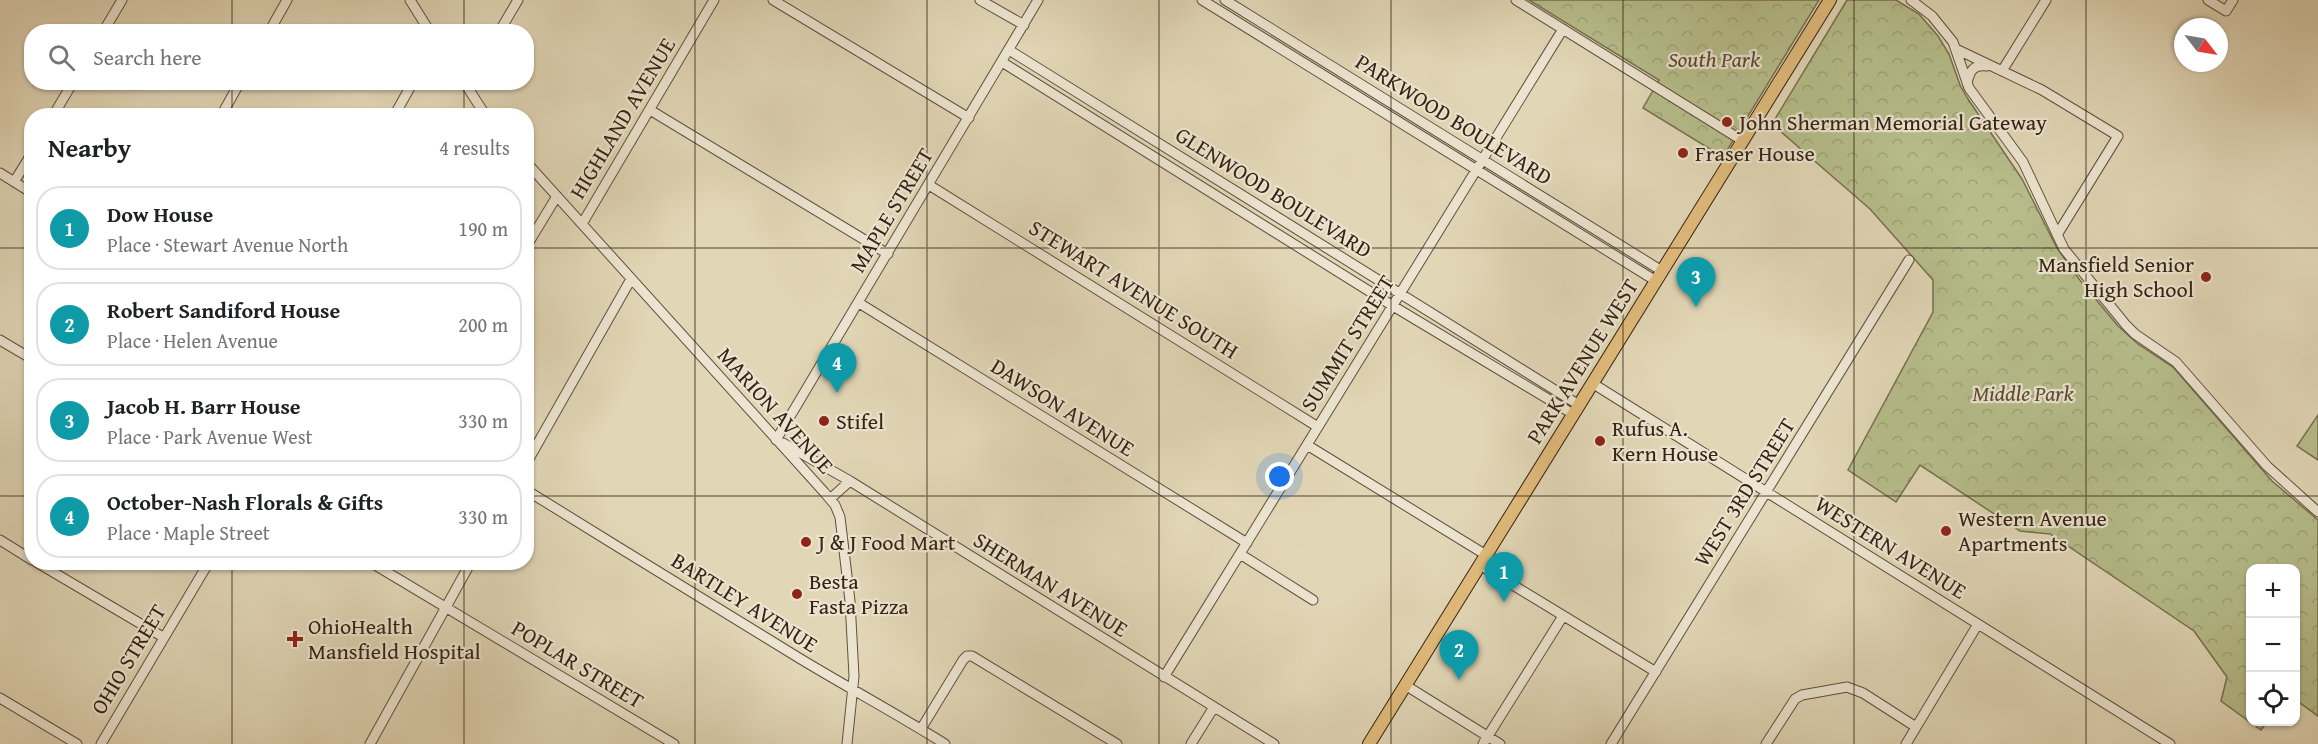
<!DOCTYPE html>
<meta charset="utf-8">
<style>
:root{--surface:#fff;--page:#f6f6f6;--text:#202124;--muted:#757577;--line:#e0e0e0;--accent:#ea580c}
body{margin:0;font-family:"Gentium Book Plus",serif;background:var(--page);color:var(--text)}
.controls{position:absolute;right:18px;bottom:18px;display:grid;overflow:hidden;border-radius:12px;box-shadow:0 2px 4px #0004}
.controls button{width:54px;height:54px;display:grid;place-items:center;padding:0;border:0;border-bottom:2px solid var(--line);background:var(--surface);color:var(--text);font:30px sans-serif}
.compass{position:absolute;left:2174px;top:18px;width:54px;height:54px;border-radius:50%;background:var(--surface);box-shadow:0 2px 4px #0004;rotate:121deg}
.you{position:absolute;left:1280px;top:477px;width:21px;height:21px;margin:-15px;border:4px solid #fff;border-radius:50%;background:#1a73e8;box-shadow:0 0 0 9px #1a73e833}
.badge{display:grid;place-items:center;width:39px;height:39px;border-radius:50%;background:var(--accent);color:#fff;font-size:20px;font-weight:700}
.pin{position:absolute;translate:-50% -50px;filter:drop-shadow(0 2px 3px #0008)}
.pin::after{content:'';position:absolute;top:32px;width:21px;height:18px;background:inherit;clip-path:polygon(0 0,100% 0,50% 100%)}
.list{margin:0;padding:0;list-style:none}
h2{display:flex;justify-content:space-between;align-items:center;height:78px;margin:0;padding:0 24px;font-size:26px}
h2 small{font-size:20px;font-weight:400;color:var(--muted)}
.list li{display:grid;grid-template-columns:39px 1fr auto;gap:18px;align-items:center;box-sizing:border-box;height:84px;margin:0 12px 12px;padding:0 12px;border:2px solid var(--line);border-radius:24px}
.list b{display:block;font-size:22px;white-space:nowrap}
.list p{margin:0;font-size:20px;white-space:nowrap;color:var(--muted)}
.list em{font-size:20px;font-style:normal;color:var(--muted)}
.icon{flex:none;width:33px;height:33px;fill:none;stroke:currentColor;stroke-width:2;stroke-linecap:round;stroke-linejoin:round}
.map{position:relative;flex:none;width:2318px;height:744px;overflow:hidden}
.search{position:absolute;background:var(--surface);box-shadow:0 2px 4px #0004;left:24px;top:24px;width:510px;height:66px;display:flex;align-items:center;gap:15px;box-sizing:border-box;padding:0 21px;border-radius:24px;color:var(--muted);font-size:22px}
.panel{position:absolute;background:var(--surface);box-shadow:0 2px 4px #0004;left:24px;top:108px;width:510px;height:462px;border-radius:24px}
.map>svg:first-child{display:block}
</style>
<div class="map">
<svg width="2318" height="744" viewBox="0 0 2318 744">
<defs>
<pattern id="forest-crowns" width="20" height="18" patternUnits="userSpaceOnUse" patternTransform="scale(1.5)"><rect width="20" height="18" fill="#b6bd8b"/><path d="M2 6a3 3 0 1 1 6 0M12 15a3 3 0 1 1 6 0" fill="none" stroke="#9da277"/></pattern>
</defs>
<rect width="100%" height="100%" fill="#e1d6b6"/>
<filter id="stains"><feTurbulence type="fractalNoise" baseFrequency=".00333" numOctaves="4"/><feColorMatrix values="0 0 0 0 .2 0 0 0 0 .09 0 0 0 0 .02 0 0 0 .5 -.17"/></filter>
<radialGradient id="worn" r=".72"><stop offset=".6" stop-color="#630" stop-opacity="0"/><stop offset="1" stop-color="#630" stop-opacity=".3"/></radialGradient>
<path fill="url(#forest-crowns)" stroke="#76704f" stroke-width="1.5" d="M1529,0H1819L1723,157L1643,108L1659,80Z
M1847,0H1896L1919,14L1938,36L1949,54L1960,85L1968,99L2022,179L2057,248L2079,279L2118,326L2138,344L2173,367L2272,481L2318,520V716L2296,700V568H2250V722H2267L2261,730L2221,701L2227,677L2194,631L2050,534L2020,531L1920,465L1896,502L1848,470L1933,312V280L1870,209L1772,124Z"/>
<path fill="#b6bd8b" stroke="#76704f" stroke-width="1.5" d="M2318,415V460L2297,446Z"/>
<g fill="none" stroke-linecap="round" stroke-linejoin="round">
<g stroke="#60503c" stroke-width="11">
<path id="minor" d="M410,0L430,32
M773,0L969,118
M980,0L1024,25
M1202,0L1656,281
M1225,0L1662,271
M1516,0L1743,141
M1911,0L1932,16L1953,42L1969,88L2023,162L2064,249L2126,325L2135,334L2176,362L2267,466L2318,512
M2208,0L2226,11L2233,0
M103,32L122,0
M269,32L287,0
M499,32L518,0
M1956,49L2042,90L2118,136L2057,235
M1009,50L1579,405
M1002,62L1393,306L1573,414
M2002,71L2046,0
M464,82L486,116
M1967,83C1970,71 1973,64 1987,66
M650,110L888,254
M53,116L73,82
M221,116L240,82
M394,116L413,82
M526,162L824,492L835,505L840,517L850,601L854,676L847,744
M0,173L32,193
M14,182L32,153
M929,185L1318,427
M582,224L714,0
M526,247L557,196
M859,303L1247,543
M0,340L32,359
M1592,383L2170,744
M776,440L1038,0
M783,443L850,481L1274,744
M1307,445L1486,555
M526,464L631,279
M526,490C617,546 708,603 799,658C847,687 897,714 945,744
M830,499L850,481
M0,540L32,560
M1240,554L1313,600
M36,562L163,637
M370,562L674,744
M1480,565L1656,672
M1164,677L1563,29
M1405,685L1500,744
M0,698L77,744
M921,729L963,660L967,656H972L1117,744
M101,744L209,562
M370,744L471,562
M1191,744L1214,707
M1483,744L1563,616
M1611,744L1909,260
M1766,744L1795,699L1802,695L1847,687L1863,693L1916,727
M1906,744L1978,624"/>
</g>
<g stroke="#352313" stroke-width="14">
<path id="major" d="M1369,744L1830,0"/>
</g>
<use href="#minor" stroke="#ece4d0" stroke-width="9"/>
<use href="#major" stroke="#e0bb7b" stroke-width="12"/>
</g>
<path fill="none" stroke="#352313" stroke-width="1.5" stroke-opacity="0.55" d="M232,0V32M464,0V32M695,0V744M927,0V744M1159,0V744M1391,0V744M1623,0V744M1854,0V744M2086,0V744M232,82V116M464,82V116M0,248H32M526,248H2318M0,496H32M526,496H2318M232,562V744M464,562V744"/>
<g fill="#8f2418" stroke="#ece4d0" stroke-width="2">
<circle cx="1727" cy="122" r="6"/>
<circle cx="1683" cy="153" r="6"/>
<circle cx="2206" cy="277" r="6"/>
<circle cx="824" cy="421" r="6"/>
<circle cx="1600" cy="441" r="6"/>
<circle cx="1946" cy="531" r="6"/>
<circle cx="806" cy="542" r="6"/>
<circle cx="797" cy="594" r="6"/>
<path d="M292 630h6v6h6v6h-6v6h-6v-6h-6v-6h6z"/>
</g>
<g text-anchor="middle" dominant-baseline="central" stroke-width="4.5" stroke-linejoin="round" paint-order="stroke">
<g font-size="22" font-style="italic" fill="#554a31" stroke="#ece4d0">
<text x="1714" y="59">South Park</text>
<text x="2023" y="393">Middle Park</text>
</g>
<g font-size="22" fill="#352313" stroke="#ece4d0">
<text transform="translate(622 118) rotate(-59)">HIGHLAND AVENUE</text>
<text transform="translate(1454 119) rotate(32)">PARKWOOD BOULEVARD</text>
<text transform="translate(1274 192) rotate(32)">GLENWOOD BOULEVARD</text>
<text transform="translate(891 210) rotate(-59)">MAPLE STREET</text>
<text transform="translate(1134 289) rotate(32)">STEWART AVENUE SOUTH</text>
<text transform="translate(1347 343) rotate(-58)">SUMMIT STREET</text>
<text transform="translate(1582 361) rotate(-58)">PARK AVENUE WEST</text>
<text transform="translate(1063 407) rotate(32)">DAWSON AVENUE</text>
<text transform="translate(776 410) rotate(48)">MARION AVENUE</text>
<text transform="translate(1744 492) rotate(-58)">WEST 3RD STREET</text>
<text transform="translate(1891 547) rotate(32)">WESTERN AVENUE</text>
<text transform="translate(1051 584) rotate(32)">SHERMAN AVENUE</text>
<text transform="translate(745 602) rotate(32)">BARTLEY AVENUE</text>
<text transform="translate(128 659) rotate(-59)">OHIO STREET</text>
<text transform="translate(578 664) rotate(31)">POPLAR STREET</text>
</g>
<g font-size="22" fill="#352313" stroke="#ece4d0" text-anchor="start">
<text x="1739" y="122">John Sherman Memorial Gateway</text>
<text x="1695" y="153">Fraser House</text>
<text x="2194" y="264" text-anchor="end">Mansfield Senior<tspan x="2194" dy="25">High School</tspan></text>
<text x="836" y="421">Stifel</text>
<text x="1612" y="428">Rufus A.<tspan x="1612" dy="25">Kern House</tspan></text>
<text x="1958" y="518">Western Avenue<tspan x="1958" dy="25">Apartments</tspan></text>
<text x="818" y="542">J &amp; J Food Mart</text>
<text x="809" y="581">Besta<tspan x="809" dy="25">Fasta Pizza</tspan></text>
<text x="308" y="626">OhioHealth<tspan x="308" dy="25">Mansfield Hospital</tspan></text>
</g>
</g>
<rect width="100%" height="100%" filter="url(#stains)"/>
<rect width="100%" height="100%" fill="url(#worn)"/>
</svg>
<div class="controls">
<button>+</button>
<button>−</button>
<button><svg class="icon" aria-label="locate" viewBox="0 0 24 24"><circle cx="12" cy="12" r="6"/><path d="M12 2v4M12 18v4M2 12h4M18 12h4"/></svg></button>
</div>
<svg class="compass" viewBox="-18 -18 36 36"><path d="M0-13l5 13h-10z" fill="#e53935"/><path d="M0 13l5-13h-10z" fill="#757577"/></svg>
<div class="you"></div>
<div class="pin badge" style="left:1504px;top:602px;background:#0f9aa8">1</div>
<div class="pin badge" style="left:1459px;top:680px;background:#0f9aa8">2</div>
<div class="pin badge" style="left:1696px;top:307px;background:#0f9aa8">3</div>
<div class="pin badge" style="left:837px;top:393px;background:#0f9aa8">4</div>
<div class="search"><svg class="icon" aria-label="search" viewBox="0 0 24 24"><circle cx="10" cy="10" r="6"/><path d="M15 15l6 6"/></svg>Search here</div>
<section class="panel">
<h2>Nearby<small>4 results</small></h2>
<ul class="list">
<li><span class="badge" style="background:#0f9aa8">1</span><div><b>Dow House</b><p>Place · Stewart Avenue North</p></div><em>190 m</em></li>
<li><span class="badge" style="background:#0f9aa8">2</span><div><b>Robert Sandiford House</b><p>Place · Helen Avenue</p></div><em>200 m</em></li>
<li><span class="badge" style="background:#0f9aa8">3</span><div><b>Jacob H. Barr House</b><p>Place · Park Avenue West</p></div><em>330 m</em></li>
<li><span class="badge" style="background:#0f9aa8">4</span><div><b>October-Nash Florals &amp; Gifts</b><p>Place · Maple Street</p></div><em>330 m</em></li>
</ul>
</section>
</div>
